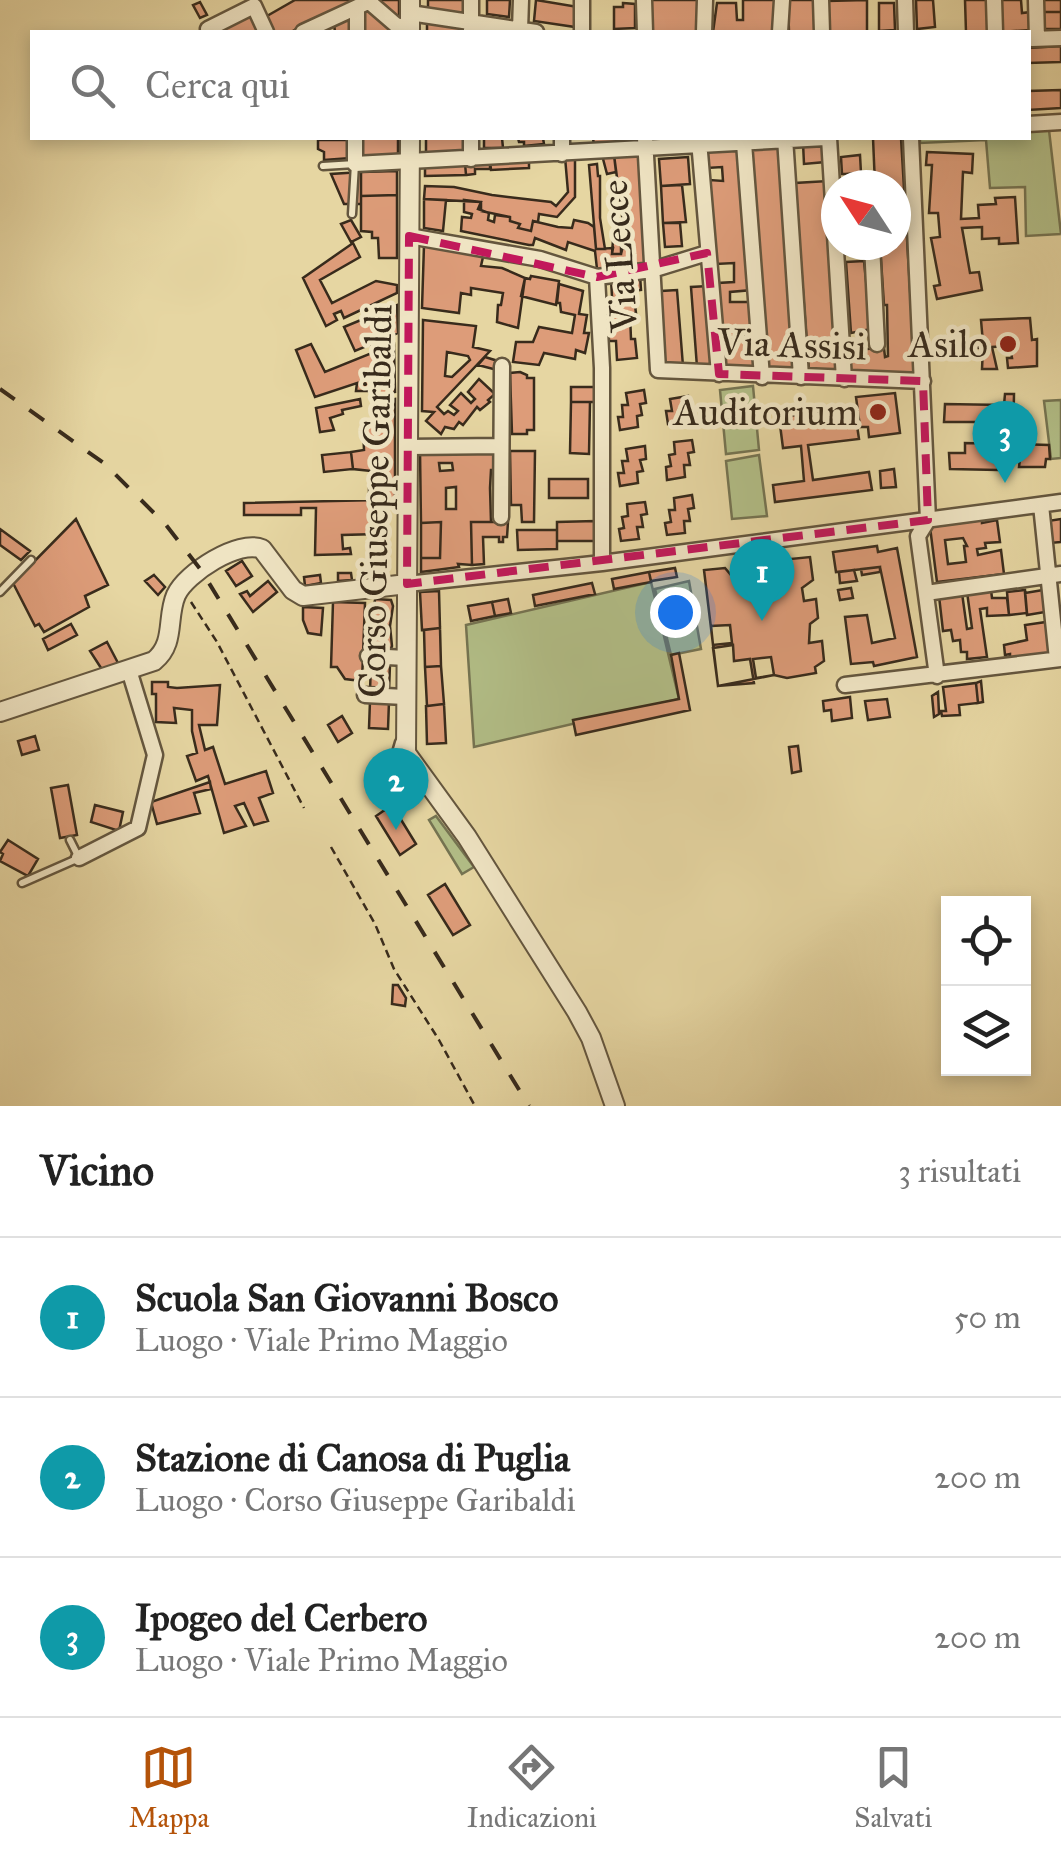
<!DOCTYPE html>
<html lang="it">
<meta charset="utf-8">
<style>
:root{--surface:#fff;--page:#f6f6f6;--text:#222;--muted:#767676;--line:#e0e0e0;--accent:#b45309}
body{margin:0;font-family:"IM FELL Great Primer",serif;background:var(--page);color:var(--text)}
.controls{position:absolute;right:30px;bottom:30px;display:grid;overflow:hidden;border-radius:0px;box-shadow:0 5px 15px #0003}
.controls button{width:90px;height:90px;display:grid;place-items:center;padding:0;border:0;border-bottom:2px solid var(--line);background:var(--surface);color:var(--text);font:50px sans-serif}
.compass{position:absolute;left:821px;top:170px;width:90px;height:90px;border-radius:50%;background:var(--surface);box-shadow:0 5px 15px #0003;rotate:306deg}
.you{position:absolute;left:675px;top:612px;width:35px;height:35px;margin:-25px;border:8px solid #fff;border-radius:50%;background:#1a73e8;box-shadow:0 0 0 15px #1a73e833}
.badge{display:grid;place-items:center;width:65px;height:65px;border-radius:50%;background:var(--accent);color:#fff;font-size:32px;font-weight:700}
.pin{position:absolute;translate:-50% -82px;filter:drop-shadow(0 2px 5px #0008)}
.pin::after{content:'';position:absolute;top:52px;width:35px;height:30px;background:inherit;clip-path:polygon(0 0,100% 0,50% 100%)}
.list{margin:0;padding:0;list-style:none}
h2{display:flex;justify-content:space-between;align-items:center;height:130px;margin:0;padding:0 40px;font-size:42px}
h2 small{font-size:32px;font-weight:400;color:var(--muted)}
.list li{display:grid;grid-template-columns:65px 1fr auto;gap:30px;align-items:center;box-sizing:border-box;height:160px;padding:0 40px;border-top:2px solid var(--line)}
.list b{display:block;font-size:38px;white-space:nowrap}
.list p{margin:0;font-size:32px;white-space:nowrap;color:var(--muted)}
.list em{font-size:32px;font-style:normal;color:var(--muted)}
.icon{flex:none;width:55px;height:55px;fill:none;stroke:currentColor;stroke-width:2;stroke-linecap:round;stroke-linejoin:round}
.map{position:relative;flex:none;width:1061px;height:1106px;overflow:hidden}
.search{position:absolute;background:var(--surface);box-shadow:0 5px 15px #0003;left:30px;right:30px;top:30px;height:110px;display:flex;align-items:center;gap:25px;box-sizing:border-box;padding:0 35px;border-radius:0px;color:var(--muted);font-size:38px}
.sheet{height:610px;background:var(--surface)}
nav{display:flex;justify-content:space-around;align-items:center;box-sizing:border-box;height:140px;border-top:2px solid var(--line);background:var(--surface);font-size:28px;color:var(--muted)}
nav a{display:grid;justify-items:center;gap:5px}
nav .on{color:var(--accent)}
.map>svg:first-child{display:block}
</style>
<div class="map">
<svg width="1061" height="1106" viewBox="0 0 1061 1106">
<rect width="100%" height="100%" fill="#e6d6a2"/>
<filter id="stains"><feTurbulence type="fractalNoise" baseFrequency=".002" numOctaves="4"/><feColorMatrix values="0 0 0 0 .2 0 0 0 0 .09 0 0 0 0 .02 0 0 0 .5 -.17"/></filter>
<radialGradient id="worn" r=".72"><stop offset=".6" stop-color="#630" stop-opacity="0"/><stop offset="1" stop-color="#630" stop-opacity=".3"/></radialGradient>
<path fill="#b2be87" stroke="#757452" stroke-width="2.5" d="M1049,130L1061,234L1026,236L1025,187L990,188L986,140L920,143V138H1028L1029,131Z
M753,386L759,450L726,454L720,390Z
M1061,400V458L1051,459L1044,401Z
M759,455L767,516L732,519L726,461Z
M689,581L701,649L671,655L655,589Z
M651,582L679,699L474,747L466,625Z
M436,816L474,867L462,874L429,820Z"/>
<path fill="#dd9c79" stroke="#382b1c" stroke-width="2.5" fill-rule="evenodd" d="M295,0H358L291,32H274L267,16Z
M379,0H399V17H398Z
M428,0H467V17L428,9Z
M487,0H510L509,17L487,14Z
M536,0L578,7L575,27L534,21Z
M650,0H699L698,32H650Z
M743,0H778L777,32H713L717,3H736L737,20H743Z
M788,0H817V32H789Z
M867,0V32H829L827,1Z
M916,0H933L935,27L917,29Z
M965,0H990L992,32H966Z
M1000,0H1021L1022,13L1031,12L1032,30L1000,32Z
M1042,0H1061V12H1042Z
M200,2L207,15L200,18L193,5Z
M623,3L635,4V28L614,29V7H623Z
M879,3H894L895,30L879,31Z
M369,7L399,32H363V10Z
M1042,12H1061V29H1042Z
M253,13L262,32H215Z
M351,15L352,32H335L334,24Z
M427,22L467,28V32H427Z
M1061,46V62L1028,63V48Z
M1061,90V108L1028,110V91Z
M362,138H398V156L362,158Z
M426,138H465V151L426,155Z
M484,138H502L503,148H484Z
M518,138H543L544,144L524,146V142H519Z
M574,138H638V142L594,145L593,138Z
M873,138H901L915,373L851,374L849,350L884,348L885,357L888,356L887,305H884L880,245H896V185H875Z
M318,140H351V158L324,160V152L318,149Z
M824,141L825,162L804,164L803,143Z
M782,144L799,372L768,371L751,146Z
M742,146L752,290L730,292V302H754L756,332L738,333L739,336H755L757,371L725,369L718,283L734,282V263L716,264L710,180L723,181L722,167L707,168L706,149Z
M640,152L647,265L597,269L595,251L568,242L566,250L535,238L533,245H529L461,231L462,217L471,218L472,214L464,212V200L481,202L478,209L489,213L488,220L494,222L495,215L510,217V221L520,224L518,228L531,231L533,221L558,227L572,228L574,220L588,223L594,227L596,249L613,248L612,254H621L625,238L614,155Z
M927,152L973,154L972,173L963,172L961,219L979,218L978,205L996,204L995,198L1015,197L1018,243L999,244V238L982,239V227L962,228L970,273L979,272L982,290L937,299L934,286L940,285L931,238L940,237L938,213H929L932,165H926Z
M602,155H614L616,172L607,174Z
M860,155L861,173L842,174L841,157Z
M565,157H575V197L557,217L539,214L538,222L533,221L531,231L518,228L520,224L510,221V217L481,211V202L424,199L425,186L454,187L492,195L551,202L556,206L568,192Z
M688,157L690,184L661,186L659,159Z
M529,159V168L491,170L490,161Z
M490,161V169H475V174L466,175L465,163Z
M465,163L466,175L425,176V165Z
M597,164L598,176H600V218L605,249H596L589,165Z
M397,171V195L361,196V172Z
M361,172V204H344L331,174Z
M867,172L868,185H847V174Z
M828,181L840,373L809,372L795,183Z
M682,185L686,222L663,223L661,186Z
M397,195V258H379L378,238H372V232L361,231V196Z
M424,199L446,200L443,231L424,228Z
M351,220L361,237L351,242L341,224Z
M663,223H680L682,246L665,247Z
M624,225V248L621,247V254H612L614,226Z
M353,243L360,257L320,280L332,303L376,281L397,285V293L344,318L341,311L334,314L337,320L326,326L303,278Z
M424,245L476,254L483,257L481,266L502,268L525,278L518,328L497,322L498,305H501L503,293L471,288V295L461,293L459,313L422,308Z
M864,261L871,329L851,333L846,262Z
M640,275L641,290L633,291L636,313L630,314L631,339H635L637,358L617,360L616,341H609L608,316L613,315L611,279Z
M531,276L559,281L556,305L521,296L525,278L530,279Z
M559,284L583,291L579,314L587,315L584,333H589L585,353L576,350L575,359L544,353L539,365L513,362L516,342H533L539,327L572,333L575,315L561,312L560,303H557Z
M708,286L714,367H697L691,287Z
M677,290L683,366L665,367L661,291Z
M397,305L398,333L355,351L344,327Z
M1030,318L1032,340L1037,339V366L1008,368L1007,358H1012L1010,346L992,347L997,369H982L983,348H978V343H983L981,320Z
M423,320L476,326L473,347L490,351L437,407L444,414L448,411L454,415L458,411L450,405L461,393L471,403L475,399L468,392L479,379L495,394L488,400L490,402L480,410L477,407L463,425L459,422L454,429L445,427L441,434L426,421L434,412L422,411ZM447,352L468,356L470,360L452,377L445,376Z
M311,344L325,372L394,344L395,392L377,395V391H356L357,383L315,397L296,350Z
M485,357L498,361L497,370L478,365Z
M520,372L527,375V378H534V430H527V434H512L510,373Z
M571,387H596L595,402H571Z
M644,390L646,403L640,404L642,415L637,416L638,427L620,430L618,417H623L622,405H628L626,393Z
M895,393L900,433L869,437L868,427H860L856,397Z
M1005,394H1014L1013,444L1049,445L1050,459H1046L1045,467H1019L1020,459L998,458V470L950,469L949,453H965V443L1004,444V422H944L945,404L1004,405Z
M688,396L690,409L684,410L686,421L668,424L666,411H672L670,399Z
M360,399L361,406L342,410L343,414L330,418L334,430L320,432L316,408Z
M395,399V500H369V484H374L381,472L353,469L351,452L364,450L363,426L374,424L373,403Z
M571,402H590L589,454L570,453Z
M823,412L824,416L855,412L859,439L808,445L813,480L869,472L872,490L775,502L773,485L804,481L801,446L783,448L779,417Z
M692,440L694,452L688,453L690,465H684L685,477L667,480L666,467L671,466L669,455L675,454L674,442Z
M645,446L646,459L640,460L643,471L637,472L638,483L620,486L618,473H624L622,461H628L626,449Z
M420,451H495L496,470H491L490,488L491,522H471L472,565L458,564L459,567L421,572V558H440L441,522L421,523ZM439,463H452L453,470L440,471ZM456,487V509H446V488Z
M510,451H535L534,522H522L521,505H511Z
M351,452L353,469L324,472L322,455Z
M894,469L896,487L881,488L880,471Z
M549,479H588V498H549Z
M692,495L694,508L688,509L690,521H684L685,533L667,535L665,523L671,522L669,510H675L674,498Z
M380,500L378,534L342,535L343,549L350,548L351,554L315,555L316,508H301V515H244V503Z
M645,502L647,514L641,515L643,527H637L639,539L621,541L619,529L624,528L622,517L628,516L627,504Z
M76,519L108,585L85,596L89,607L44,632L39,624L35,626L13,583Z
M1061,519V542L1050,543L1048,521Z
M982,520V523L997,520L1000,542L985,543L986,548L977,549L978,555L1001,550L1004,574L937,582L930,527ZM963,538L967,546H964L966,562L948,564L945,540Z
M595,521V541H557V522Z
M441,522L440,558H421V523Z
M471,522H508L507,537H503V542H499V537H483L484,564L472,565Z
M0,529L30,551L21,560L0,545Z
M517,530H557V549L518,550Z
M877,546L878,552L897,548L917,657L874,666L873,662L851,664L845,617L867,615L872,643L895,638L880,567L836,572L833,552Z
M810,557L813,580L802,588L804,601L816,599L818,618L810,624L809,643L822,641L824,661L815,667L816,673L787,678L774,675L718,686L704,570L725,568L731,575L740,577L749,575L748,564L767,562L781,572L792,570L790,559Z
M242,561L252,576L236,586L226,571Z
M880,567V572L862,575L861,569Z
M675,568L677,577L651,581L649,572Z
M854,570L857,581L840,583L839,572Z
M649,572L651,582L614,589L612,579Z
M338,573H351L352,580L338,581Z
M154,575L165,587L158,595L145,581Z
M320,575L321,583L305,586L304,577Z
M268,581L277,592L253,612L240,594L247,591L250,596Z
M592,583L595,594L535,606L533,595Z
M851,588L853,598L840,600L838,590Z
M991,590L992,598H1007L1009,615L987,616V608L980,609L987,657L967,659V652H961L960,640L953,641L951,630L943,631L939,596L962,593L967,629L972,628L967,592Z
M1025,590L1027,613L1009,615L1007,592Z
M1043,590L1045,612L1027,615L1025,593Z
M439,591L440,628L422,630L420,592Z
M375,599L391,600L393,606L390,626H373Z
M508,599L511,613L495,616L492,602Z
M333,602L365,603L362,681L345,679L337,667H331Z
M492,602L495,616L471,621L468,606Z
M303,607L323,608L321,635L308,633L303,620Z
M1046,622L1049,654L1010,660V654L1005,655L1004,645L1027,640L1025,625Z
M71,624L77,635L48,650L43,639Z
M730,625L732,643L713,645L711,626Z
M373,626H390L392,646L389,654L372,653Z
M440,628L441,666L425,667L424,630Z
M107,642L118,663L103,671L90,651Z
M733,645L734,661L750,659L754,683L718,686L713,648Z
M679,653L690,710L576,735L573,720L679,699L671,655Z
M771,657L774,675L756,678L753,659Z
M371,663L390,664L389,691H370Z
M441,666L444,704L427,706L425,667Z
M981,681L983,702L978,703L976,683Z
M152,682H168V687L177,688L220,685L217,725H199L205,750L213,747L225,784L266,771L273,793L259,798L268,821L254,825L244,803L235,806L246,826L224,833L208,776L196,781L187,756L197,753L192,731V710L174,708L176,723L156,722V694H152Z
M976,683L978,703L959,705L960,715L942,716L941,711H946L943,687Z
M938,692L939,714L934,717L932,696Z
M850,697L852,718L832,721L831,710L824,711L823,701Z
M887,699L890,717L868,720L865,701Z
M370,701H389L388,729L369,728Z
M444,704L446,743L427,744L426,706Z
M342,716L352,733L338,742L328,725Z
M35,736L39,750L22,755L18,741Z
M798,746L801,771L792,773L789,747Z
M210,782L211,789L194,793L200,813L157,824L151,802Z
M68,785L77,835L60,838L51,788Z
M95,805L123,812L119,831L91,822Z
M392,805L416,844L400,855L376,816Z
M8,840L38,859L28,876L0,861L3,854L0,852Z
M445,884L470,925L453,935L428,895Z
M393,985H398L406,998L405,1006L392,1004Z"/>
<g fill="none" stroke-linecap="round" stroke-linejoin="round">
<g stroke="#64563e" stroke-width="11">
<path id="service" d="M323,166L355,164L352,214
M0,592L31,560
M22,883L79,858L70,840"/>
</g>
<g stroke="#64563e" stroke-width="19">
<path id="minor" d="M367,0L396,25L410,28
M644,0L645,32
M821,0L822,32
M905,0L906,32
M994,0L995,32
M1036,0L1037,39
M410,13L536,32
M208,29L254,6L266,32
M520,30L521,0
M303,32L368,2
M357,32V7
M471,32V0
M582,32V0
M704,32L705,0
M780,32L782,0
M1032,39L1061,38
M1028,124L1061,122
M355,138V164L825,138
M471,138V159
M562,138V154
M645,138L658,370L923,381
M785,138L801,377
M829,138L844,379
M911,138L928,520L918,536L937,676
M699,141L719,374
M744,143L762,377
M409,236L540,259L597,277L652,270L707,253
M872,245L877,344
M597,277L602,368V563
M408,447L500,446
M1041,505L1057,659
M501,517L502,366
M407,584L602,563L1061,502
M926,593L1061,574
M368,656L406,658
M845,685L1061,659
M365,695L405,697
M391,784L403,743
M79,858L138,828L155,755L129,670"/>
</g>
<g stroke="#64563e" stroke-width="22">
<path id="tertiary" d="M410,0V32
M410,138L406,753L467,837L577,1012L591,1038L615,1106
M0,712L154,661C176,643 166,618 176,595C186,573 239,539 262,549L293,590L303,596L407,584"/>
</g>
<path stroke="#382b1c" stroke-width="2.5" stroke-dasharray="8 5" stroke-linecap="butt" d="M191,602L217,642L304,808
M331,847L375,924L394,969L439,1040L475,1106"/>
<use href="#service" stroke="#efe4c3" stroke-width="6"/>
<use href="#minor" stroke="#efe4c3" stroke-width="14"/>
<use href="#tertiary" stroke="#efe4c3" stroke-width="18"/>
<path stroke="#382b1c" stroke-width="4" stroke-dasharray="18 18" stroke-linecap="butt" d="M0,389L105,464L166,525L201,570L529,1106"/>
</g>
<path fill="none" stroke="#c2185b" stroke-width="8" stroke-dasharray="20 12" stroke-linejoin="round" d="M409,236L597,277L707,253L719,374L923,381L928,520L407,584Z"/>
<g fill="#8f2418" stroke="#efe4c3" stroke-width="4">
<circle cx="1008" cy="344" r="10"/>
<circle cx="878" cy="412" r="10"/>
</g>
<g text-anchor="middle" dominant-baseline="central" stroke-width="9" stroke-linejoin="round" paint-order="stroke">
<g font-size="38" fill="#382b1c" stroke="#efe4c3">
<text transform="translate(619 256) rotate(-94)">Via Lecce</text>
<text transform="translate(792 344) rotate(2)">Via Assisi</text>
<text transform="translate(375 501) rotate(-89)">Corso Giuseppe Garibaldi</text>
</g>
<g font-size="38" fill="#382b1c" stroke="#efe4c3" text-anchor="end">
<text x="988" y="344">Asilo</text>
<text x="858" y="412">Auditorium</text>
</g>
</g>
<rect width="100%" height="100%" filter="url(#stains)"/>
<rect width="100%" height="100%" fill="url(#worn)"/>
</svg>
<div class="controls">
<button><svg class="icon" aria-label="locate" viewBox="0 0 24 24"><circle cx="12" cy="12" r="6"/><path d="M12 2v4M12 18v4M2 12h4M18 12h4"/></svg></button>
<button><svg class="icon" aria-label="layers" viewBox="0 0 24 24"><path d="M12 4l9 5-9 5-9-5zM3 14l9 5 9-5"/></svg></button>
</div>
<svg class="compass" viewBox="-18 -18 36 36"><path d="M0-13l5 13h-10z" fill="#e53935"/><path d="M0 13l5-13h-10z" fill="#767676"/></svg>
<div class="you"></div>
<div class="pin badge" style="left:762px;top:621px;background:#0f9aa8">1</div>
<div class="pin badge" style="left:396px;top:830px;background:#0f9aa8">2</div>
<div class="pin badge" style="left:1005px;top:483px;background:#0f9aa8">3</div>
<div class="search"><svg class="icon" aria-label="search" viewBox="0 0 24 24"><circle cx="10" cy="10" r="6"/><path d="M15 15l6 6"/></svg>Cerca qui</div>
</div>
<section class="sheet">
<h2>Vicino<small>3 risultati</small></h2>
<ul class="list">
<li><span class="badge" style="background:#0f9aa8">1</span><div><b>Scuola San Giovanni Bosco</b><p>Luogo · Viale Primo Maggio</p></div><em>50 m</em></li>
<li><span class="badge" style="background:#0f9aa8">2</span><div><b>Stazione di Canosa di Puglia</b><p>Luogo · Corso Giuseppe Garibaldi</p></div><em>200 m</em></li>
<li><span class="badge" style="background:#0f9aa8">3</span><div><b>Ipogeo del Cerbero</b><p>Luogo · Viale Primo Maggio</p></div><em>200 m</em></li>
</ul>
</section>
<nav>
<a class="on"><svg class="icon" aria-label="map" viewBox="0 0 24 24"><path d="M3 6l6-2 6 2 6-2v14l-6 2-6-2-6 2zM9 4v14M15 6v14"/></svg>Mappa</a>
<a><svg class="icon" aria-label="directions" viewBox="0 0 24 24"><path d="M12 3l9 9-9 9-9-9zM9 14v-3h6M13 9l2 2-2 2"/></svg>Indicazioni</a>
<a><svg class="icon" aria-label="saved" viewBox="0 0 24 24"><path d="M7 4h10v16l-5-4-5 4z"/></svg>Salvati</a>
</nav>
